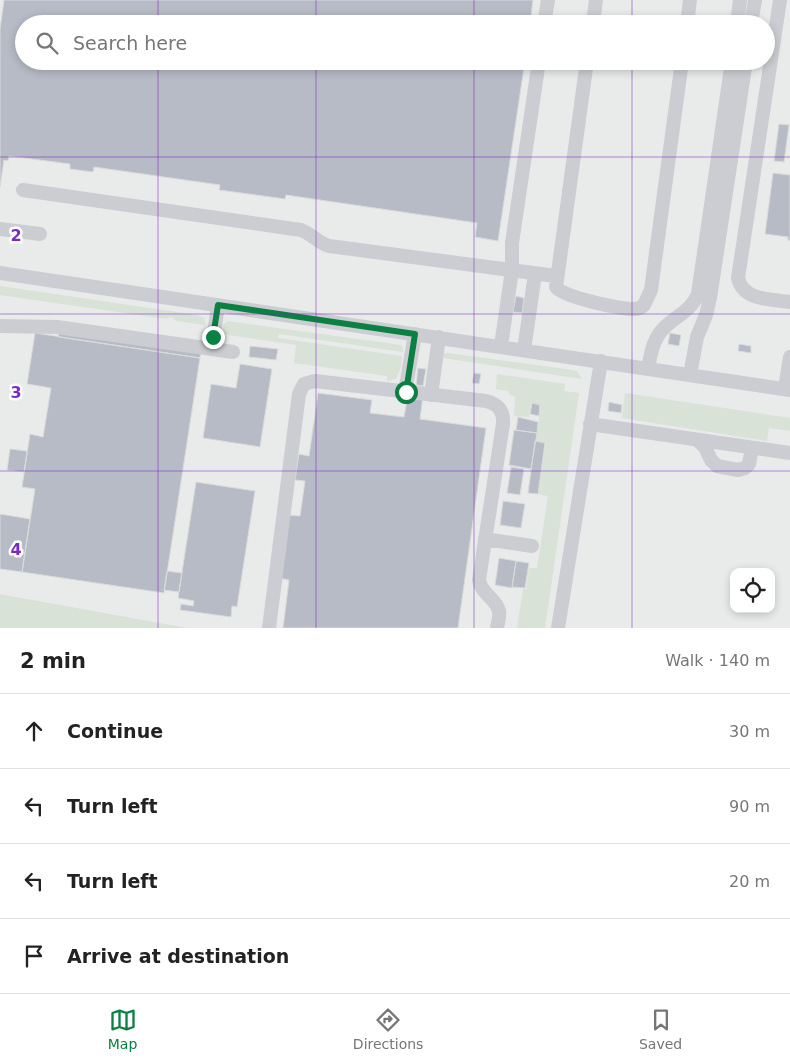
<!DOCTYPE html>
<meta charset="utf-8">
<style>
:root{--surface:#fff;--page:#f2f2f2;--text:#222;--muted:#767676;--line:#e0e0e0;--accent:#0b8043}
body{margin:0;font-family:"DejaVu Sans",sans-serif;background:var(--page);color:var(--text)}
.controls{position:absolute;right:15px;bottom:15px;display:grid;overflow:hidden;border-radius:10px;box-shadow:0 2px 8px #0003}
.controls button{width:45px;height:45px;display:grid;place-items:center;padding:0;border:0;border-bottom:1px solid var(--line);background:var(--surface);color:var(--text);font:25px sans-serif}
.stop{position:absolute;width:15px;height:15px;margin:-11px;border:4px solid #0b8043;border-radius:50%;background:#fff}
.stop.end{background:#0b8043;border-color:#fff;box-shadow:0 1px 5px #0008}
.list{margin:0;padding:0;list-style:none}
h2{display:flex;justify-content:space-between;align-items:center;height:65px;margin:0;padding:0 20px;font-size:21px}
h2 small{font-size:16px;font-weight:400;color:var(--muted)}
.list li{display:grid;grid-template-columns:32px 1fr auto;gap:15px;align-items:center;box-sizing:border-box;height:75px;padding:0 20px;border-top:1px solid var(--line)}
.list b{display:block;font-size:19px;white-space:nowrap}
.list em{font-size:16px;font-style:normal;color:var(--muted)}
.icon{flex:none;width:28px;height:28px;fill:none;stroke:currentColor;stroke-width:2;stroke-linecap:round;stroke-linejoin:round}
.map{position:relative;flex:none;width:790px;height:628px;overflow:hidden}
.search{position:absolute;background:var(--surface);box-shadow:0 2px 8px #0003;left:15px;right:15px;top:15px;height:55px;display:flex;align-items:center;gap:12px;box-sizing:border-box;padding:0 18px;border-radius:28px;color:var(--muted);font-size:19px}
.sheet{height:365px;background:var(--surface)}
nav{display:flex;justify-content:space-around;align-items:center;box-sizing:border-box;height:70px;border-top:1px solid var(--line);background:var(--surface);font-size:14px;color:var(--muted)}
nav a{display:grid;justify-items:center;gap:2px}
nav .on{color:var(--accent)}
.map>svg:first-child{display:block}
</style>
<div class="map">
<svg width="790" height="628" viewBox="0 0 790 628">
<rect width="100%" height="100%" fill="#f9f9f7"/>
<path fill="#e9eaea" fill-rule="evenodd" d="M0,0H790V628H188L0,594ZM24,24H766V61H24ZM734,572H771V609H734Z"/>
<path fill="#d8e2d7" d="M0,286L197,315L204,318L206,325L176,321L171,317L166,319L0,295Z
M227,321L401,345L403,347V352L279,334L278,338L402,356L401,367L396,379L387,381V376L294,363L296,345L222,334L223,325Z
M448,353L573,370L577,371L582,379L443,358L444,354Z
M497,374L565,384L564,391L579,393L545,628H517L523,589H526L529,568H537L548,496L538,494L546,443L536,441L541,405L531,403L529,417L514,416L515,397L510,395L508,391L496,389Z
M625,393L790,418V431L769,428L767,441L622,418Z
M0,594L188,628H0Z"/>
<path fill="#b7bbc5" stroke="#dadbd9" d="M4,0H533L530,24H24V61H525L498,241L475,237L477,223L286,195L285,199L219,190L220,185L94,167L93,172L70,169V164L9,156L8,161L4,160L0,187V29Z
M779,124L789,125L784,162L774,161Z
M773,173L790,175V241L788,240V237L765,234Z
M516,296L524,298L522,313L513,312Z
M60,329L201,350L200,358L58,337Z
M35,333L200,358L164,593L22,572L35,489L22,487L30,434L43,437L51,388L27,384Z
M670,333L681,335L679,346L668,344Z
M739,344L751,346V353L738,351Z
M250,346L278,349L276,360L249,357Z
M240,364L272,369L260,447L203,438L211,384L236,388Z
M418,368L426,369L423,386L416,385Z
M474,373L481,374L479,384L472,383Z
M318,393L372,400L370,413L404,417L408,394L423,396L420,419L486,428L458,628H283L289,580L279,578L288,515L300,516L305,481L295,480L299,454L309,456Z
M609,402L622,405L621,413L608,411Z
M532,403L540,405L539,416L530,414Z
M518,417L538,422L537,433L516,430Z
M514,430L537,433L531,469L509,465Z
M535,441L545,443L538,494L528,493Z
M10,449L27,451L24,472L7,470Z
M511,467L524,469L520,495L507,493Z
M196,482L255,491L237,607L232,606L231,617L180,610L181,604L193,606L194,601L178,598Z
M503,501L525,504L521,528L500,525Z
M0,514L30,519L22,572L0,569Z
M499,558L516,561L512,588L495,585Z
M516,561L529,563L525,588L512,587Z
M167,571L182,573L179,592L164,590Z"/>
<g fill="none" stroke-linecap="round" stroke-linejoin="round">
<path stroke="#cccdd2" stroke-width="14" d="M780,0L738,278C743,301 771,299 790,302
M544,24L548,0
M593,24L596,0
M687,24L690,0
M737,24L740,0
M751,24L755,0
M587,61L556,287C562,297 620,309 634,309C638,309 641,308 644,305L651,290L682,61
M23,190L301,230C312,234 318,243 329,246L556,276
M0,229L40,234
M0,273L790,390
M0,326L57,327L233,352
M501,346L512,270V243L539,61
M212,349L218,305
M524,350L535,274
M648,368C651,353 653,339 664,328C676,316 691,311 698,294L732,61
M690,375L697,337L706,315L710,298L746,61
M785,389L790,357
M405,392L415,334
M431,395L439,337
M590,424L790,453
M697,440L705,447L711,460L717,466L738,470L745,468L749,464L752,448
M485,539L532,546
M269,628L299,394L304,384L315,381L486,401C498,404 504,411 503,424L479,580C481,594 496,598 499,611C500,617 498,623 497,628
M558,628L601,361"/>
</g>
<g fill="none" stroke-linecap="round" stroke-linejoin="round">
<path stroke="#0b8043" stroke-width="6" d="M213,337L218,305L415,334L406,392"/>
</g>
<path fill="none" stroke="#7b2cbf" stroke-width="1" stroke-opacity="0.55" d="M158,0V24M316,0V24M474,0V24M632,0V24M158,61V628M316,61V628M474,61V628M632,61V628M0,157H790M0,314H790M0,471H790"/>
<g font-size="16" text-anchor="middle" font-weight="bold" fill="#7b2cbf" stroke="#fff" stroke-width="5" stroke-linejoin="round" paint-order="stroke">
<text x="16" y="241">2</text>
<text x="16" y="398">3</text>
<text x="16" y="555">4</text>
</g>
</svg>
<div class="controls">
<button><svg class="icon" aria-label="locate" viewBox="0 0 24 24"><circle cx="12" cy="12" r="6"/><path d="M12 2v4M12 18v4M2 12h4M18 12h4"/></svg></button>
</div>
<div class="stop" style="left:406px;top:392px"></div>
<div class="stop end" style="left:213px;top:337px"></div>
<div class="search"><svg class="icon" aria-label="search" viewBox="0 0 24 24"><circle cx="10" cy="10" r="6"/><path d="M15 15l6 6"/></svg>Search here</div>
</div>
<section class="sheet">
<h2>2 min<small>Walk · 140 m</small></h2>
<ul class="list">
<li><svg class="icon" aria-label="ahead" viewBox="0 0 24 24"><path d="M12 20V5M6 11l6-6 6 6"/></svg><div><b>Continue</b></div><em>30 m</em></li>
<li><svg class="icon" aria-label="left" viewBox="0 0 24 24"><path d="M17 20v-9H6M10 6l-5 5 5 5"/></svg><div><b>Turn left</b></div><em>90 m</em></li>
<li><svg class="icon" aria-label="left" viewBox="0 0 24 24"><path d="M17 20v-9H6M10 6l-5 5 5 5"/></svg><div><b>Turn left</b></div><em>20 m</em></li>
<li><svg class="icon" aria-label="arrive" viewBox="0 0 24 24"><path d="M6 21V4h12l-3 4 3 4H6"/></svg><div><b>Arrive at destination</b></div></li>
</ul>
</section>
<nav>
<a class="on"><svg class="icon" aria-label="map" viewBox="0 0 24 24"><path d="M3 6l6-2 6 2 6-2v14l-6 2-6-2-6 2zM9 4v14M15 6v14"/></svg>Map</a>
<a><svg class="icon" aria-label="directions" viewBox="0 0 24 24"><path d="M12 3l9 9-9 9-9-9zM9 14v-3h6M13 9l2 2-2 2"/></svg>Directions</a>
<a><svg class="icon" aria-label="saved" viewBox="0 0 24 24"><path d="M7 4h10v16l-5-4-5 4z"/></svg>Saved</a>
</nav>
